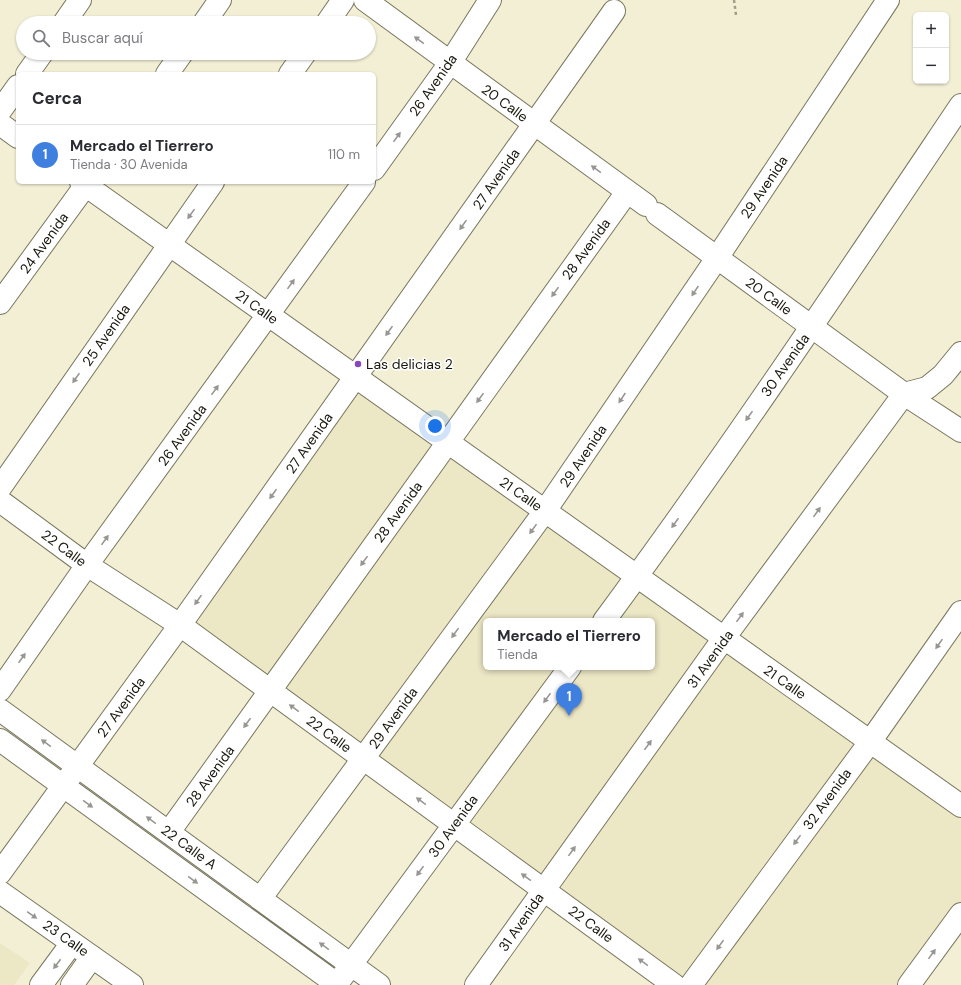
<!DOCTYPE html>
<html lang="es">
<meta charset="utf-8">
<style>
:root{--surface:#fff;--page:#f7f7f7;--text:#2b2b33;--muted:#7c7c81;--line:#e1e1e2;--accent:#8947bc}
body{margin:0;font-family:"DM Sans",sans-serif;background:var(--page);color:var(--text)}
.controls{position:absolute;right:12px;top:12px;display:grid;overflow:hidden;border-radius:6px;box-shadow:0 1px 3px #0004}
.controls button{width:36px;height:36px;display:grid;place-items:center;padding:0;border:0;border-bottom:1px solid var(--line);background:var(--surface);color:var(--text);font:20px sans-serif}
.you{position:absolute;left:435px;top:426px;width:14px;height:14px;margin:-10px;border:3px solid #fff;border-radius:50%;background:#1a73e8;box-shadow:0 0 0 6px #1a73e833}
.badge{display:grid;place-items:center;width:26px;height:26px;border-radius:50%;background:var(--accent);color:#fff;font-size:13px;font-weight:700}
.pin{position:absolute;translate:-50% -33px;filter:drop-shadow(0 1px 2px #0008)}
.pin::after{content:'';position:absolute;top:21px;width:14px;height:12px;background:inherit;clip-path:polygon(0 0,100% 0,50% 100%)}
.popup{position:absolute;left:483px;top:618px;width:172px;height:52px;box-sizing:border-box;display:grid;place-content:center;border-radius:6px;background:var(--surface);filter:drop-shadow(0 1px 3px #0005);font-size:13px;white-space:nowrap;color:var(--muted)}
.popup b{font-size:15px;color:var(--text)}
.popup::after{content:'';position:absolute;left:50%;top:100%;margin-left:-8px;border:8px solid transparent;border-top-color:var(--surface)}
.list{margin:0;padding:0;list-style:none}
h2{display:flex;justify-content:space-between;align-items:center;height:52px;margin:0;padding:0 16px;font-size:17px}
h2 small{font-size:13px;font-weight:400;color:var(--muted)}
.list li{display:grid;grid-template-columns:26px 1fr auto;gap:12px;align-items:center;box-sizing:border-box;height:60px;padding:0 16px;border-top:1px solid var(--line)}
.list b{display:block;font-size:15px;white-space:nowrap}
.list p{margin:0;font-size:13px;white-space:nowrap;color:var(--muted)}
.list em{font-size:13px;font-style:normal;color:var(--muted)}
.icon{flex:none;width:22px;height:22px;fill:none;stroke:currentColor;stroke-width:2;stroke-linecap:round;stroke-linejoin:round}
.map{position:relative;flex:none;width:961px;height:985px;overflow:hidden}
.search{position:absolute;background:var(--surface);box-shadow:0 1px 3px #0004;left:16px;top:16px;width:360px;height:44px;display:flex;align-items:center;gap:10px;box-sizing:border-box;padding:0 14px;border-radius:22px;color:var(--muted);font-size:15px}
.panel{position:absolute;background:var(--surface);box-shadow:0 1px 3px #0004;left:16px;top:72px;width:360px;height:112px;border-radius:6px}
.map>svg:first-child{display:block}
</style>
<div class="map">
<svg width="961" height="985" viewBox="0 0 961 985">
<rect width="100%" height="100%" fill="#f3efd5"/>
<path fill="#ece7c5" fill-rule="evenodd" d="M356,377L961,806V914L909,985H674L180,625ZM486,621H652V667H486Z
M0,943L30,963L14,985H0Z"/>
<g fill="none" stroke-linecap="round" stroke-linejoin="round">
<g stroke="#79765f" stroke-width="24">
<path id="minor" d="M365,0L646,205
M64,23L80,0
M204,23L220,0
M327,23L343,0
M27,74L42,53
M167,74L182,53
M290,74L305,53
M0,111L18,86
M0,124L18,137
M374,169L450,63L490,0
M81,182L961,806
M657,214L904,394L961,431
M0,303L88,182
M0,488L213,182
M0,501L87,565L180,625L674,985
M604,621C728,453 844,279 961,105
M0,690L87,565L364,182
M0,710L379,985
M0,740L338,985
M169,832L627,192
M0,873L180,625L614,11
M260,899L545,511L717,258L888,0
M342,977L570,667
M41,985L72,943
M72,985L92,957
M476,985L724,638L904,394L927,388L943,375L961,353
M691,985L870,742L961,612
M909,985L961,914"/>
</g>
<g stroke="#79765f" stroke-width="24">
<path id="tertiary" d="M0,892L132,985"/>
</g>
<path stroke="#9f9c89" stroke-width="2.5" stroke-dasharray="3 3" stroke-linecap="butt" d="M734,0L736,15"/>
<use href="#minor" stroke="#fff" stroke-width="22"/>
<use href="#tertiary" stroke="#fff" stroke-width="22"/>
</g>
<defs><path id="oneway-solid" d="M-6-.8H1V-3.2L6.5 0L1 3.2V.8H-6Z"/></defs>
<g fill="#979692">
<use href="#oneway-solid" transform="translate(419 40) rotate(-144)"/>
<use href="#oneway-solid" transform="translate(397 137) rotate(-54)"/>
<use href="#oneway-solid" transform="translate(596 169) rotate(-144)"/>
<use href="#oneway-solid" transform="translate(191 214) rotate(126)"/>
<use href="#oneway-solid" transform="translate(463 225) rotate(125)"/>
<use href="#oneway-solid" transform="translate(291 284) rotate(-54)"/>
<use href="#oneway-solid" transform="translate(695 291) rotate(124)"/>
<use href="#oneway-solid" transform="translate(555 292) rotate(126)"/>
<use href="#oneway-solid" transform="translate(389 331) rotate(125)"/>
<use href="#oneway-solid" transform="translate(76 378) rotate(125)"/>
<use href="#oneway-solid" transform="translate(215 390) rotate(-54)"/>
<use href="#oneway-solid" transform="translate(480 398) rotate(126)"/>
<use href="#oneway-solid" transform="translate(622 398) rotate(124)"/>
<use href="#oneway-solid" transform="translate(749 416) rotate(125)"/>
<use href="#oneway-solid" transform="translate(273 494) rotate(125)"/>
<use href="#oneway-solid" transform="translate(817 512) rotate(-54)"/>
<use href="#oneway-solid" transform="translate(675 523) rotate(125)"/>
<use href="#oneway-solid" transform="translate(533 529) rotate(126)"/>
<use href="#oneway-solid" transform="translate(105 540) rotate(-54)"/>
<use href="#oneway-solid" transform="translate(364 561) rotate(126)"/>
<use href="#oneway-solid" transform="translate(198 600) rotate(125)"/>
<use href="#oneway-solid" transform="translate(740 617) rotate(-54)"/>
<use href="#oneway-solid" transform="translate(455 633) rotate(126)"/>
<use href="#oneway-solid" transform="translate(939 644) rotate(125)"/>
<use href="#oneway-solid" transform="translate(22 658) rotate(-55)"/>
<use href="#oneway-solid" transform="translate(547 698) rotate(126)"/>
<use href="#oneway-solid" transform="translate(294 708) rotate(-144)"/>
<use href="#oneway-solid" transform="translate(247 723) rotate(126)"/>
<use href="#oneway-solid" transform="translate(46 743) rotate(-144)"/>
<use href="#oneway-solid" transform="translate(648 745) rotate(-54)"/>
<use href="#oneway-solid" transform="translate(421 801) rotate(-144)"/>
<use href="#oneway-solid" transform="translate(88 804) rotate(36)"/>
<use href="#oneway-solid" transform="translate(151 820) rotate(-144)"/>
<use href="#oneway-solid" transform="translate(797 840) rotate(126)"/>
<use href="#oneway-solid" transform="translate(572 851) rotate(-54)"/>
<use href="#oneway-solid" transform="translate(420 871) rotate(126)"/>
<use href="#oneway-solid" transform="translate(526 877) rotate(-144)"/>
<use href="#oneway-solid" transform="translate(193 880) rotate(36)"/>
<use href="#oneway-solid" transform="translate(32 915) rotate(35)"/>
<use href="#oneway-solid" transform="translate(720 945) rotate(126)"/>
<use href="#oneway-solid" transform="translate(324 946) rotate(-144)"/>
<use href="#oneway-solid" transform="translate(932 954) rotate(-54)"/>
<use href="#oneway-solid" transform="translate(643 962) rotate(-144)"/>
<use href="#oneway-solid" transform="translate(57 964) rotate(127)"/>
</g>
<circle fill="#8947bc" stroke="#fff" stroke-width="1.5" cx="358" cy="364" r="4"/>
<g text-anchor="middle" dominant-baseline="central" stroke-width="3" stroke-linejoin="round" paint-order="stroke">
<g font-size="14" fill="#17160c" stroke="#fff">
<text transform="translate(433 85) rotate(-55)">26 Avenida</text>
<text transform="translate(505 103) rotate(36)">20 Calle</text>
<text transform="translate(496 179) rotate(-55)">27 Avenida</text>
<text transform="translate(764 187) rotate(-56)">29 Avenida</text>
<text transform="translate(44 243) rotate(-54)">24 Avenida</text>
<text transform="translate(586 249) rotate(-54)">28 Avenida</text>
<text transform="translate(769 296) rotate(36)">20 Calle</text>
<text transform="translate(257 307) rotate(35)">21 Calle</text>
<text transform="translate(106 335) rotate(-55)">25 Avenida</text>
<text transform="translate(785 365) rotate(-55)">30 Avenida</text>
<text transform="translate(182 435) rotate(-54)">26 Avenida</text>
<text transform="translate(309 443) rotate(-55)">27 Avenida</text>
<text transform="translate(583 456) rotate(-56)">29 Avenida</text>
<text transform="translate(521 494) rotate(35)">21 Calle</text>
<text transform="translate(398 512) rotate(-54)">28 Avenida</text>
<text transform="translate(64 548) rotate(36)">22 Calle</text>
<text transform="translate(710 659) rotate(-54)">31 Avenida</text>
<text transform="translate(785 682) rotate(35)">21 Calle</text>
<text transform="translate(121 707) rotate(-54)">27 Avenida</text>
<text transform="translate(393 718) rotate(-54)">29 Avenida</text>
<text transform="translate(329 734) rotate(36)">22 Calle</text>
<text transform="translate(210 776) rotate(-54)">28 Avenida</text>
<text transform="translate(827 799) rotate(-54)">32 Avenida</text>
<text transform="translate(453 826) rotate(-54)">30 Avenida</text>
<text transform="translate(189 847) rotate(36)">22 Calle A</text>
<text transform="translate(521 922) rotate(-55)">31 Avenida</text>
<text transform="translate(591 924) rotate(36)">22 Calle</text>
<text transform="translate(66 938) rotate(35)">23 Calle</text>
</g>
<g font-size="14" fill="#17160c" stroke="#fff" text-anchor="start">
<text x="366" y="364">Las delicias 2</text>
</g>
</g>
</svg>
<div class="controls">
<button>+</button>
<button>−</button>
</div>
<div class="you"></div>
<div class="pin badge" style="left:569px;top:716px;background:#3f7fe0">1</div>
<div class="popup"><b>Mercado el Tierrero</b>Tienda</div>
<div class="search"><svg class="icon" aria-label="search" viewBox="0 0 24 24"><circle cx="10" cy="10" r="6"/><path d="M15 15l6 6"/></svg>Buscar aquí</div>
<section class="panel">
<h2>Cerca<small></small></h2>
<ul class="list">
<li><span class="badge" style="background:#3f7fe0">1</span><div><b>Mercado el Tierrero</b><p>Tienda · 30 Avenida</p></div><em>110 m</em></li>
</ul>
</section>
</div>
